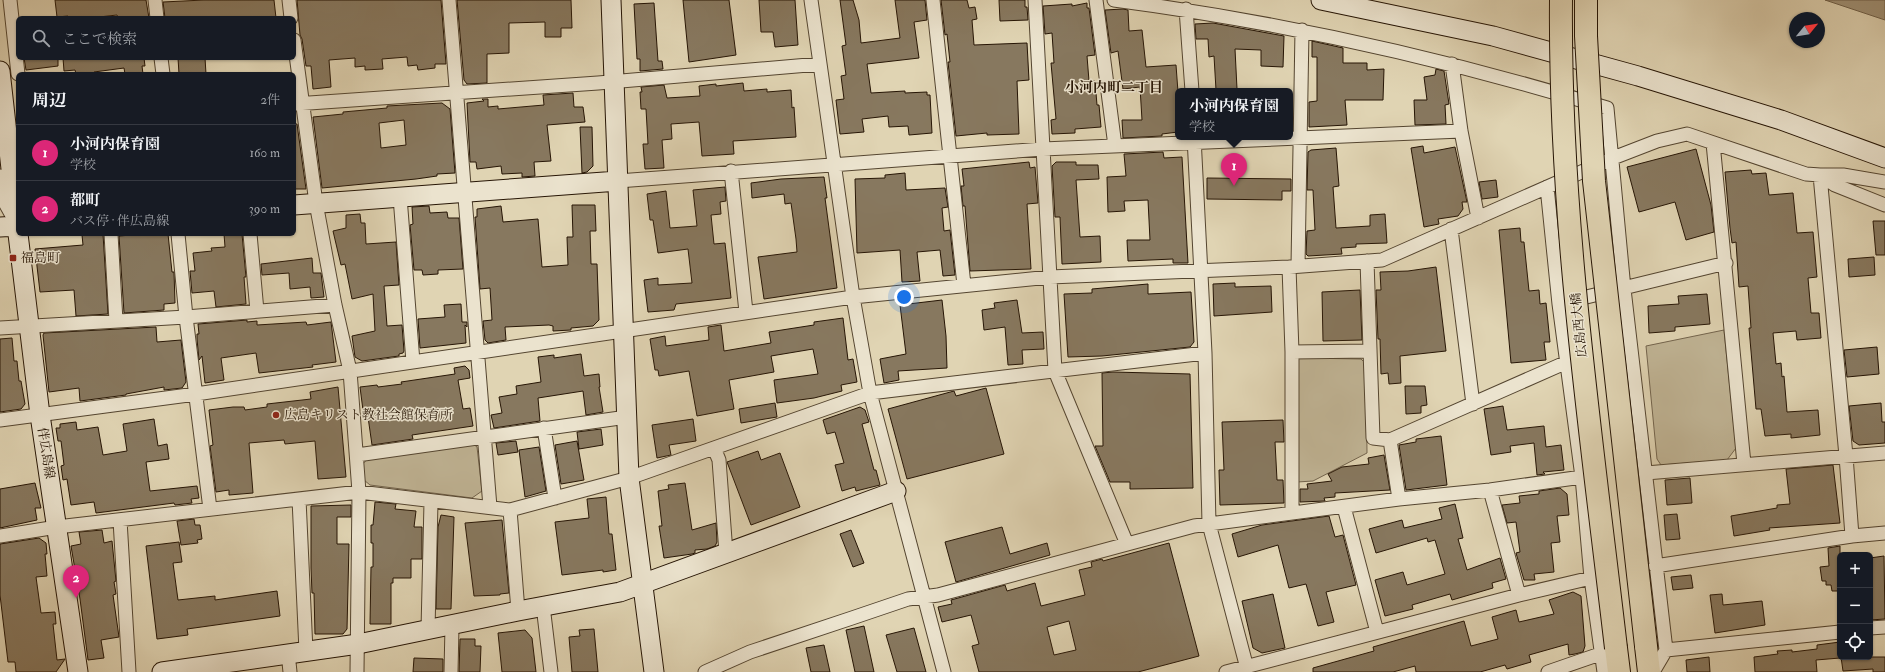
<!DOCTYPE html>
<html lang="ja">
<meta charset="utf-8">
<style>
:root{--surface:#171b24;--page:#20242c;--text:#f1f3f6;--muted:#9ea1a6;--line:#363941;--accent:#db2777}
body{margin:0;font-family:"IM FELL Double Pica","Noto Serif JP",serif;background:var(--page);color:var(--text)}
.controls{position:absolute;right:12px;bottom:12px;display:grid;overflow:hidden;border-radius:6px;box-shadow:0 1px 3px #0004}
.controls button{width:36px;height:36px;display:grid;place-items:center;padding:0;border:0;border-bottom:1px solid var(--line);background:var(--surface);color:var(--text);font:20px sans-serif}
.compass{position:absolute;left:1789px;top:12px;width:36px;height:36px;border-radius:50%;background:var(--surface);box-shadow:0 1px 3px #0004;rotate:60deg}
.you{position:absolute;left:904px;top:297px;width:14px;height:14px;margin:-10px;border:3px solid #fff;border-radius:50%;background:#1a73e8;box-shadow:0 0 0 6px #1a73e833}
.badge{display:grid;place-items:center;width:26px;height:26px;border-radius:50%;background:var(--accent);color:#fff;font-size:13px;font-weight:700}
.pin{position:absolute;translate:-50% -33px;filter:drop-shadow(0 1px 2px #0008)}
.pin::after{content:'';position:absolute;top:21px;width:14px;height:12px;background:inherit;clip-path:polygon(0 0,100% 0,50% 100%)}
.popup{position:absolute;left:1175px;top:88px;width:118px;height:52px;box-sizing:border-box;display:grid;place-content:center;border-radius:6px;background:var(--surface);filter:drop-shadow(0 1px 3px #0005);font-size:13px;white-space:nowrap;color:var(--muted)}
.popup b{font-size:15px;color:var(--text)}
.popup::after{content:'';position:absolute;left:50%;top:100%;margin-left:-8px;border:8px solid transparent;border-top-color:var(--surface)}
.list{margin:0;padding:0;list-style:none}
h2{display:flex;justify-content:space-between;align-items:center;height:52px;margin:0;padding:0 16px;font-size:17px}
h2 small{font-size:13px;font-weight:400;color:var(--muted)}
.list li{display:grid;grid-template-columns:26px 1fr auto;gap:12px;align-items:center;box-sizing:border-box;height:56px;padding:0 16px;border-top:1px solid var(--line)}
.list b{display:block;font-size:15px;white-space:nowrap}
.list p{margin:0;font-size:13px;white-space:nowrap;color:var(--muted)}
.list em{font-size:13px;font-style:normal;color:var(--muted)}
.icon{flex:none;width:22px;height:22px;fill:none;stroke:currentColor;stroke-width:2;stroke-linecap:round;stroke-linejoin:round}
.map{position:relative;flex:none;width:1885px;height:672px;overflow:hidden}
.search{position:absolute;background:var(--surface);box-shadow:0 1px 3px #0004;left:16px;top:16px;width:280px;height:44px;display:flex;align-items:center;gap:10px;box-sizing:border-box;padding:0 14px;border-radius:6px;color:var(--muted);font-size:15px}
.panel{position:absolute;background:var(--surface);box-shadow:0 1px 3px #0004;left:16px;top:72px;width:280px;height:164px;border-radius:6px}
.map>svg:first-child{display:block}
</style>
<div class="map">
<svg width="1885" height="672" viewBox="0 0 1885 672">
<rect width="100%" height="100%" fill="#e0d4b3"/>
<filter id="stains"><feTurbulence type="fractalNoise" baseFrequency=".005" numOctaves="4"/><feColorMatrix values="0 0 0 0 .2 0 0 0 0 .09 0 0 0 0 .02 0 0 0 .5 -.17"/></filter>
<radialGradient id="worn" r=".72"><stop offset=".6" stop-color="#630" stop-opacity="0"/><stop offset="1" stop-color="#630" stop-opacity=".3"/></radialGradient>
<path fill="#c0b495" stroke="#73644d" d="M1724,330L1736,448L1727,460L1661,465L1657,459L1646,346Z
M1300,358L1361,359L1366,364L1367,453L1313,481L1297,482L1294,363Z
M472,443L477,447L482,491L472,498L370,485L364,480L363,464L368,458Z"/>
<path fill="#a19378" stroke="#70614a" d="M1825,0H1885V20Z"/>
<path fill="#87785f" stroke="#261505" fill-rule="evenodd" d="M55,0H146L149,18H118L117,15L90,18H68V16L57,17Z
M204,0H274L276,18H165L163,2Z
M297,0H441L446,64H435V68L418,70L417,65L408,66L407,57L382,59L383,69L365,70V66L355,67V58L329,60L331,87L313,89L311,66H306L302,39L300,35Z
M457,0H571L572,28H561V37H545V22L509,23V53L487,54V83L467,84L464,80Z
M683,0H729L736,55L689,62Z
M759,0H795L798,45L775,47L773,32H761Z
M840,0H853L859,20L861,43L900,38L895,0H925L927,20L914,22L919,58L867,64L871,93L905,91V93L927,92V95H930L932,133L909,135L908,126L889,127L888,116L862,119L864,132L840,134L836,100L844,99L841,76L846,75L842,46L846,45Z
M941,0H967L969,8L975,7L977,19L972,20L974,45L1027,43L1029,80L1017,81L1019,134L987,135V133L956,136L948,62H950L947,34L945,35Z
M999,0H1025V7H1027L1028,20L1000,21Z
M654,3L658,61H662L663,69L640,71V59H637L634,4Z
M1087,3V8H1089L1095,55L1087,56L1089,81H1095L1097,105H1099L1101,127L1075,129V133L1052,134L1051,120L1056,119L1051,63H1054L1052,33L1045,34L1043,6L1072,4V6Z
M1123,9L1128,10L1129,31L1142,30L1146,67L1176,65L1178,92V132L1162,134V136L1123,138L1122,120H1142L1140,87L1123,89L1118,51L1111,53L1105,10Z
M1213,23L1284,36L1283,67L1261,66V50L1235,49L1237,89L1216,90L1214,56L1209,57L1208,39H1196L1195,24Z
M1312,41L1343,48V63H1367V70L1384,69L1383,100H1345L1347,125L1309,127V102L1317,101V57H1312Z
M24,58H58V66L26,70Z
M63,58H144L145,66H142L143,74H125L124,68L94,72V74H76L75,70L64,71Z
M178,58H205L206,74H179Z
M1436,69L1444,71L1449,104L1445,105L1446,124L1415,125L1414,100H1427L1424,77L1435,75Z
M743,83L744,91L767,89V92L791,90L792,108L794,107L796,137L733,141L734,154L702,156L699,122L671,124L672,139L662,140L664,168L645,169L643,144H648L646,109H641L640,92H642L641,87L664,85L667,98L700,96L699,86L716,84V86Z
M573,93L574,107H583L585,122L547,125L551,161L534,162L535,176L522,177V173L502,174L501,166L477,169L476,162H470L467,103L484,101L482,99H488V107L498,106V109L544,105L543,95Z
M442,103L450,109L455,173L437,174V176L416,179L322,188L313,117L343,114V112L387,108V106ZM404,120L406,145L381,148L379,123Z
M294,124H297L306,189H294Z
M580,127H592L593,166L587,172L582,173Z
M1423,146L1424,153L1455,147L1467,202H1462L1463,209L1458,216L1438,219L1439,224L1424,227L1411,148Z
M1336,148L1339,186L1333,187L1336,228L1370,226V215L1385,214L1387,243L1356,244V247L1341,248L1342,254L1308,256L1306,254L1307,231L1315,230L1313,190H1307L1308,152L1311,150Z
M1696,149L1711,205L1714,232L1686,240L1675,202L1639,212L1627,167Z
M1163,152L1164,158L1182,157L1188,263H1173V259L1128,261L1127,240H1150L1148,200L1124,201L1125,211L1108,212L1107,177L1126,176L1124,154Z
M1029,162L1030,168L1035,167L1038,203L1027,204L1031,269L970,271L965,206H963L961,186H964L962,169Z
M1056,162H1076V165H1098L1099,179L1076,180L1080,237L1100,236L1101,262L1062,264L1060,217H1055L1052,166Z
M1751,170L1752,174L1766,173L1769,195L1793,193L1797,233L1813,232L1817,277L1808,278L1811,313H1819L1821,338L1797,340L1796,331L1773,333L1776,364L1781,363L1782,377L1784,376L1787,412L1818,410L1820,435L1791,438V434L1765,436L1761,409H1756L1749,328H1751L1748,286L1739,287L1736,242L1732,243L1730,228L1725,172Z
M905,173L906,190L945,188L948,207L942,208L944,231L950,230L955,275L943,276L940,250L917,252L920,281L902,282L900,250L857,253L855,179L885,178V175Z
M824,177L827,198H825L837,288L764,299L758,257L797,252L796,239L791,203L785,204L784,194L752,198L751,183L781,179Z
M1207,178L1291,179V191H1282V200L1207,199Z
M1496,180L1498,197L1482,199L1479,182Z
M725,187L726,201L720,202L721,214L711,215L714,244L725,243L731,298L676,304L674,310L648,312L644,280L658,278V285L692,283L688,249L658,253L653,220H650L647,194L666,191L670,228L697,226L693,190Z
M572,205H595L596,231H590L591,264H597L599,320L593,326L571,328V330L553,331V326L549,325L505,327L506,340L488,343L485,340L483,321L492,320L490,288L480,289L475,217H477V209L501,206L503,222L538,219L542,267L568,265L567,237H573Z
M429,206L430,213L447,212L448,218H459L463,269L438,270V274L423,275L422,270H414L410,225L413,224L412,207Z
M360,214L361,223H365L366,244L396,242L399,285L384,286L387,326L402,325L404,351L403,353L399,354V356L362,361L355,357L352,336L375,331L373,294L352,299L345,264L341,265L333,231L346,228V215Z
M1873,221H1885V255H1876Z
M1520,228L1521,242H1524L1529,291L1539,290L1540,304L1546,303L1550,342H1544L1546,360L1511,363L1499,230Z
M103,234L108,314L76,316L74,290L40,292L35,249L83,245L82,235Z
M144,234H168L172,272H174L175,303L164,304V310L124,313L119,236Z
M224,234H242L246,277H244L246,304L216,307L214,291L192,293L190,271H195L193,253L212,251L211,248L225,247Z
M1874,257L1875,275L1849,277L1848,259Z
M312,258L313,273H321L324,297L311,298L310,287L290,289L289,273L262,275L261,264Z
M1436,267L1446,351L1400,356L1401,383L1389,384L1388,373L1381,374L1380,339H1378L1376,290H1381L1380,272L1408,271Z
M1235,283V287L1271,286L1272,312L1214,316L1213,284Z
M1148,284V294L1191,292L1194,342L1190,347L1102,356L1068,357L1064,294L1092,293V289Z
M1360,290L1362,340L1323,341L1322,292Z
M1707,294L1710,324L1675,327V331L1649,333L1648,306L1679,304L1678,296Z
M942,300L946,336L947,368L898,371L899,380L884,383L880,359L906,354L900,305Z
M1017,300L1022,333L1043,332L1044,349L1022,350L1023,364L1008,365L1005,327L984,330L982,310L995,308L994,303Z
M461,304L462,322H467V327L465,325L466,343L420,348L418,319L445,317L444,305Z
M843,318L848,360L853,359L857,382L841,385L842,391L814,398L777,403L774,380L818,374L813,349L771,356L774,372L729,380L734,409L697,416L689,371L659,376L658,370H655L650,339L665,336L666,346L709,340L708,327L721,325L724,351L771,343L769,332L814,325V322Z
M247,320V322L257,321V325L306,322L307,325L331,322L336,362L312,365L313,367L259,373L256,353L221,358L224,380L205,383L202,356L199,360L197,339V334H199L198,324Z
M156,327L157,342L181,340L186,382L182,388L164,390V387L126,394V395L80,401L79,388L49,392L43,335L44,333Z
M12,338L14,361H17L19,381H21L25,404L21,409L0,412V339Z
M1877,347L1879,374L1847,377L1844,350Z
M581,354L584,376L599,374L600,387H599L603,412L586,415L583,391L538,398L540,421L494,428L491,415L502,413L499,397L517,394L516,386L541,382L538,357L554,355V358Z
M465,366L469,370L470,378L458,380L463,409L470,408L473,426L412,435L413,439L372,445L368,417L364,418L360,387L377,385L378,387L402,384L401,382L455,374L454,368Z
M1113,372L1190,374L1193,488L1130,489V482H1110L1095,446H1103L1102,373Z
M1405,386H1425L1427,405L1421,406V413L1406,414Z
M338,387L346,477L318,479L315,441L285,444L284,440L249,443L253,493L229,495V490L216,492L210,446L213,445L209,410L233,407H244L245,410L267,407V404L311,399L310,392Z
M986,388L1004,454L907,479L888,409L954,391L956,396Z
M775,403L777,417L741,423L739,409Z
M1881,403L1882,422H1885V443L1859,445L1853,441L1849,406Z
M1503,406L1507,430L1544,426L1546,447L1561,445L1564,470L1543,472L1545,474L1537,475L1534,443L1510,446L1511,452L1491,455L1484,409Z
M860,407L865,410L869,422L862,424L874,470H876L880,485L856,491L855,487L842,491L835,465L844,463L835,432L827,434L823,420Z
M154,419L158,446L167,444L169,459L146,462L150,491L197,486L199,498L191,499L192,503L175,505L174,503L96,513L94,502L71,505L67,479L63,480L61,466L64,465L61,441H58L56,428H60V424L76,422L77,430L98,427L103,455L127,451L123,424Z
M693,419L696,441L669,445L671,455L657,458L652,425Z
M1283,420L1284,442H1275L1277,480H1283L1284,503L1220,505L1219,470H1224L1222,422Z
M601,429L603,445L579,449L577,432Z
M1441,436L1447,485L1406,490L1399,445L1416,442V439Z
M516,441L518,452L498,455L496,443Z
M577,441L584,480L561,484L555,445Z
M539,447L546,491L525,497L519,450Z
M758,451L761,460L780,453L800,507L751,525L727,462Z
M1384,455L1390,490L1335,493V497L1324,498L1325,501L1300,502V489H1308L1307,484L1332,481L1328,474L1342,467L1369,464L1368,458Z
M1833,465L1840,523L1769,528L1770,530L1734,536L1731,516L1777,508V505L1790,504L1786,469Z
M1690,478L1692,503L1667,505L1665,480Z
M35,483L41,508H35L37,520L0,528V489Z
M685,483L692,530L716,523L717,542L715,546L707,549L695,550V553L692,554L664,558L659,526H662L658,491L669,489L668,485Z
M1560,488L1567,494L1569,515L1557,516L1560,542L1551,543L1554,572L1534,574L1535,580H1524L1516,553L1520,552L1516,522L1507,523L1502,505L1520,503L1519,496L1539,494V491Z
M606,497L609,534H612L616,570L603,572V570L562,575L555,522L589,518L587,499Z
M375,502L396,504L395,509L416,511L414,527H422V559H411V578H393V583H391V624H370L371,567H373V543H371V525H373Z
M1455,504L1463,538L1458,539L1467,570L1500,558L1506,579L1492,583L1493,588L1452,600L1450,594L1412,605L1413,609L1385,616L1375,580L1403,572L1407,585L1445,574L1435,540L1428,542L1427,538L1376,553L1369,529L1402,520L1404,528L1442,519L1439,508Z
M351,505V517H337V544H349L347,629L343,634H315L314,593H312L311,568V506Z
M1677,514L1680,539L1666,540L1664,515Z
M441,515L454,517L451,609H436L438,527Z
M1329,516L1335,537L1343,535L1356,585L1326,592L1334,622L1318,626L1306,584L1289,588L1278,545L1238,557L1232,534L1262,525Z
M194,519L195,525H200L202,539L197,540L198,543L181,545L177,521Z
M502,520L509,593L500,594V595L474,596L465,523Z
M1002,527L1010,554L1047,543L1050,555L956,582L945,542Z
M102,530L104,543L112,541L116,581L114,582L116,594L113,595L119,637L101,640L104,658L88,660L80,599L71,546L81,544L79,532Z
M851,530L864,563L853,567L840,534Z
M39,538L46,543L47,554H45L47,576L36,577L41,613L55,612L56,624H53L57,660L65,659L56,672H16L15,662H8L0,595V544Z
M179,542L182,562L173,563L178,600L215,596V600L277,591L280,616L187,629L188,635L157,639L146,546Z
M1169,543L1199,656L1138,672H979L972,646L979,644L971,615L942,622L938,607L952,604L951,600L1005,585L1007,591L1035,583L1041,606L1085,595L1079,570L1092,567L1091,562L1102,559L1103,561ZM1069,621L1076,650L1054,655L1047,627Z
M1840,546V591H1832L1831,585H1826V581H1822L1820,567L1829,566L1828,548Z
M1884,556L1885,619L1870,620V558Z
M1691,575L1693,588L1673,590L1671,577Z
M1573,592L1581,596L1585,646L1583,652L1575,654L1569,655L1568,644L1529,655L1531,662L1507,669L1505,665L1480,672H1416L1415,666L1393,672H1313V668L1374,651L1373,647L1464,621L1471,646L1498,639L1492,617L1516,610L1519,622L1554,614L1549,600Z
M1273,594L1285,648L1262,653L1253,648L1242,601Z
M1722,594L1723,605L1762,601L1765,625L1715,633L1710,595Z
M864,626L874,672H855L846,630Z
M914,628L926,672H897L886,635Z
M594,629L598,672H572L569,637L580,636L579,630Z
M525,630L532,638L536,672H502L498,633Z
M460,639H475V646H481L480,672H459Z
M1840,642V658L1816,660L1817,672H1755L1754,657L1778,654L1777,651L1792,650V652L1817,649V645Z
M824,645L830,672H811L806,648Z
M1709,657L1710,672H1687L1686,660Z
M1841,657H1885V672H1873V669L1843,671Z
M414,658L443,659V672H413Z"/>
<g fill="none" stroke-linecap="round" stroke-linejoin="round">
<g stroke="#544530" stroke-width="15">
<path id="street" d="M10,0L18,74
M155,0L157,18
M289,0L291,18
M449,0L490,507
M811,0L853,297L870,393L944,672
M933,0L964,285
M1035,0L1055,371L1127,544
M1096,0L1115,146
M1114,0C1282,22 1446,59 1607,108L1624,289L1666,650L1653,672
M1186,9L1192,91
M294,40L316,203L335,305L350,371L359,492L357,672
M161,58L163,74
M1452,64L1461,131L1478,218
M295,104L598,83L820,64
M1194,137L1205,353L1209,524L1248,672
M1713,143L1744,464
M731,171L746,312
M0,176L4,201L14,219
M618,181L1043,149L1461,131
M1547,187L1559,304L1582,477L1591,578L1604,672
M400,197L413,362
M1451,229L1473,404
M111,234L116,321
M178,234L186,317L210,509
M250,234L257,311
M1367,261L1373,438L1390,440L1567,362
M1298,266L1302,30
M1289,267L1292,352V513
M1570,301L1726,263
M0,328L186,317L335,305
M1292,352L1370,351
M0,420L196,394L853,297L1050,277L1289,267L1382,260L1613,158L1657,141L1687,134L1806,174L1820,175L1835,185L1885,205
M544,428L555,498
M1390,440L1399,499
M714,448L719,460L726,553
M357,455L627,417
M1646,473L1885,453
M1490,490L1519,595
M299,499L306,651
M1344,507L1377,632
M510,510L518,611
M120,520L129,672
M0,536L57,527L359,492L510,510L629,478L870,393L1205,353
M1852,536L1846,456L1820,175H1843L1885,182
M1655,566L1852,536L1885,533
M543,606L551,672
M1870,628L1885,627
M428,630L431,502
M1666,650L1840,632
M288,653L290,672
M451,672L452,626
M705,672L750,652L852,618L908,599L938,595L1194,526L1399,499L1490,490L1582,477
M1226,672L1519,595L1591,578
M1548,672L1600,654"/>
</g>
<g stroke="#261505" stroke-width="21">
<path id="secondary" d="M611,0L629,478L654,672
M1321,0L1493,36L1638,76L1781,120L1885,158
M0,71L18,231
M294,205L618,181
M0,227L18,226
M18,234L40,415L78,672
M162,672L358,644L518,611L620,592L896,491"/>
</g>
<g stroke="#261505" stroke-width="24">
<path id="highway" d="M1646,646L1649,672
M1616,648L1619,672"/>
</g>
<use href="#street" stroke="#ebe3ce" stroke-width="13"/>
<use href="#secondary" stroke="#ebe3ce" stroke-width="19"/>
<use href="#highway" stroke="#e0d4b3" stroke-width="22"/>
<g stroke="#261505" stroke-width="24" stroke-linecap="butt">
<path id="highway-bridge" d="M1561,0C1559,217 1591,433 1616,648
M1586,0V36L1594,181L1646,646"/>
</g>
<use href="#highway-bridge" stroke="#e0d4b3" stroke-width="22"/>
</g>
<g fill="#8f2418" stroke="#ebe3ce" stroke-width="1.5">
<rect x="9" y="254" width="8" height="8" rx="2"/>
<circle cx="276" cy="415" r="4"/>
</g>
<g text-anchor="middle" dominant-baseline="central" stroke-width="3" stroke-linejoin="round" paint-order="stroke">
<g font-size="13" fill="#261505" stroke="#ebe3ce" text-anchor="start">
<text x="21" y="258">福島町</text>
<text x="284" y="415">広島キリスト教社会館保育所</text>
</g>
<g font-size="13" fill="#261505" stroke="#ebe3ce">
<text transform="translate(1579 325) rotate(-96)">広島西大橋</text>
<text transform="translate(46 453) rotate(81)">伴広島線</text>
</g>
<g font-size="14" font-weight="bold" fill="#261505" stroke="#ebe3ce">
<text x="1114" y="87">小河内町二丁目</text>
</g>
</g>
<rect width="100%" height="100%" filter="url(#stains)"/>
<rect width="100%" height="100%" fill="url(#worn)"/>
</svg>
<div class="controls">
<button>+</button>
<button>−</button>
<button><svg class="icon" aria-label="locate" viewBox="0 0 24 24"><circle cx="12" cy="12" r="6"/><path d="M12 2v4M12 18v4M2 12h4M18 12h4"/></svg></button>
</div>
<svg class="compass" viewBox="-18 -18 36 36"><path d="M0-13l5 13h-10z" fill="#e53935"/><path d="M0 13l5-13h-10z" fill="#9ea1a6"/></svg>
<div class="you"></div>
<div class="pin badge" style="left:1234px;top:186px">1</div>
<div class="popup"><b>小河内保育園</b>学校</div>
<div class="pin badge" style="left:76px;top:598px">2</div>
<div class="search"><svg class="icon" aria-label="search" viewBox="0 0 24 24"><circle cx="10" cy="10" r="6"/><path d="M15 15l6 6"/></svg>ここで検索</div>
<section class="panel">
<h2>周辺<small>2件</small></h2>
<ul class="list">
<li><span class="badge">1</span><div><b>小河内保育園</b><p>学校</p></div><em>160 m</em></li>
<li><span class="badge">2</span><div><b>都町</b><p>バス停 · 伴広島線</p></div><em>390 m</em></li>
</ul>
</section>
</div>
